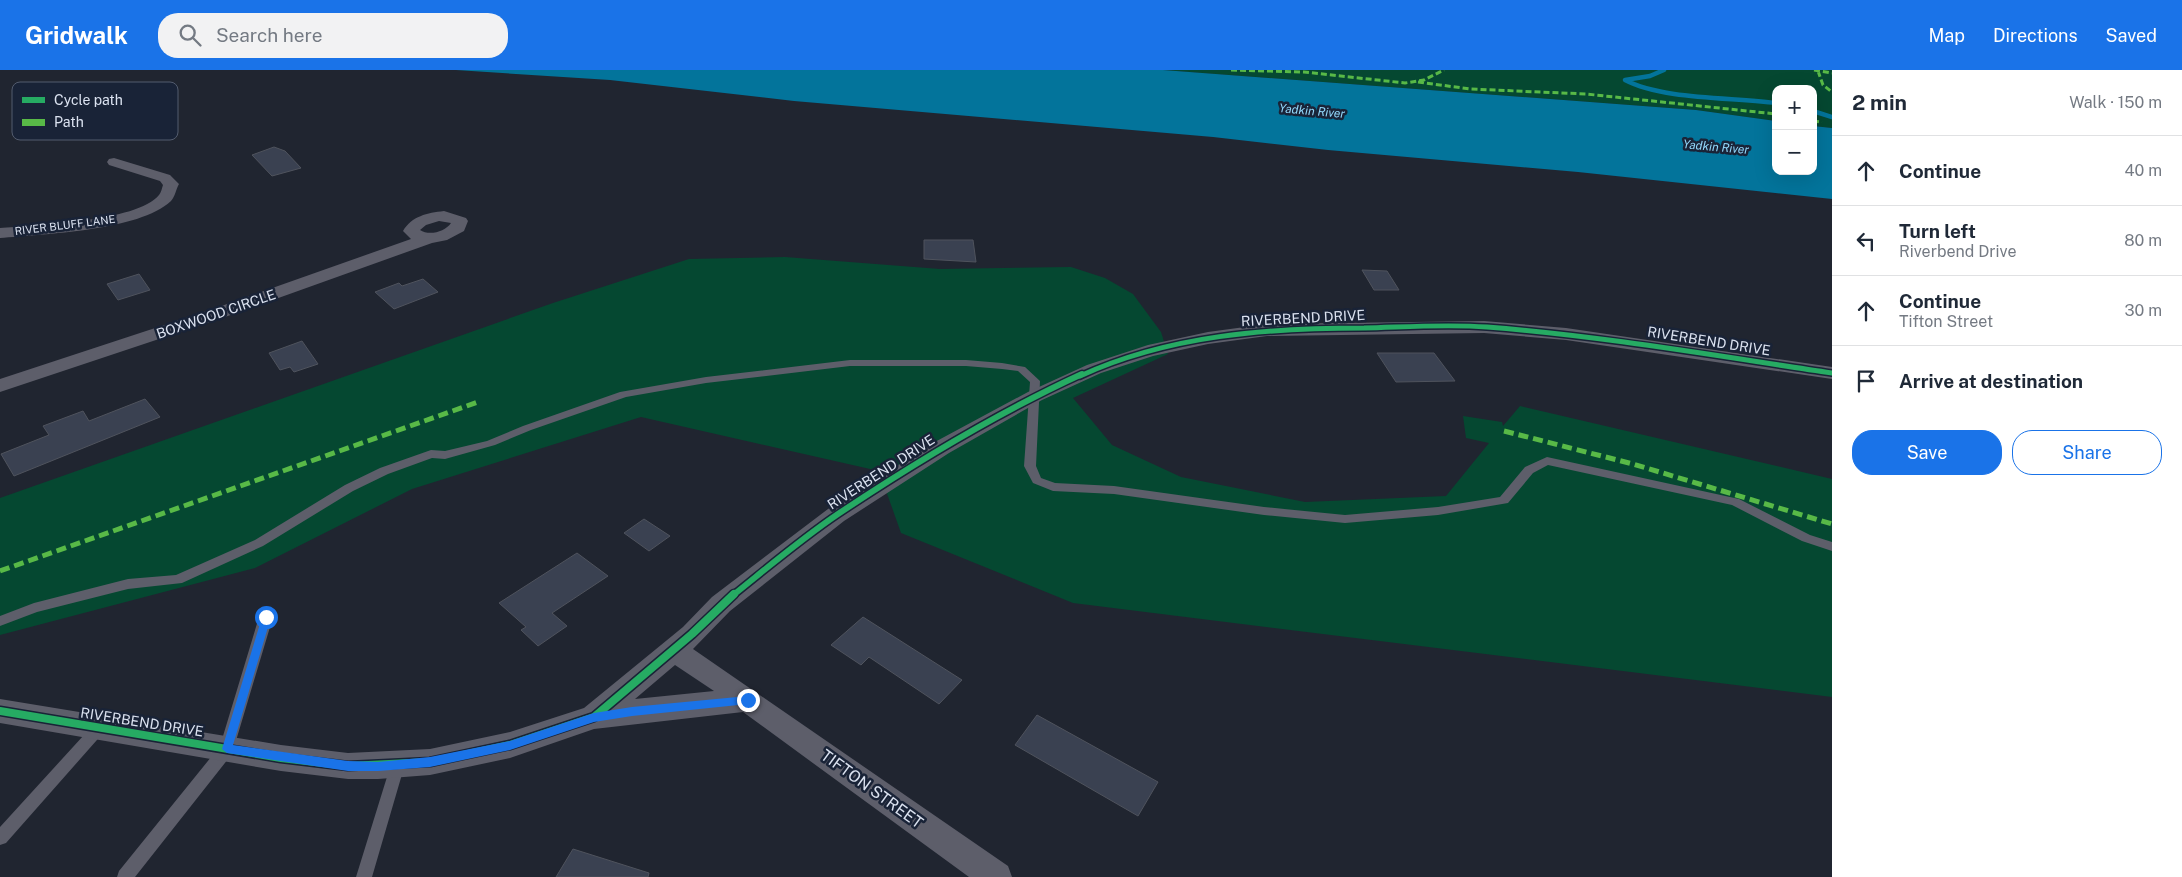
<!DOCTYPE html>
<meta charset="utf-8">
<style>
:root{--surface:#fff;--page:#f2f2f3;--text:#1f2937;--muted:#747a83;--line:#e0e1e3;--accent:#1a73e8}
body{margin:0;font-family:"Public Sans",sans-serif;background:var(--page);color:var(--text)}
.controls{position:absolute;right:15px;top:15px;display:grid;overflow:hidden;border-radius:10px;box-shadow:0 5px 20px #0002}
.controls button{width:45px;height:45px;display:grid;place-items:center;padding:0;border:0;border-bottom:1px solid var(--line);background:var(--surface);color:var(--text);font:25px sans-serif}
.stop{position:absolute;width:15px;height:15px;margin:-11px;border:4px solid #1a73e8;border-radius:50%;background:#fff}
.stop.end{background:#1a73e8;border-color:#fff;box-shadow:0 1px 5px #0008}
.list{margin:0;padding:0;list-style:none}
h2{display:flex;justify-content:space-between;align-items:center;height:65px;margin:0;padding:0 20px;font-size:21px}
h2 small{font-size:16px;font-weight:400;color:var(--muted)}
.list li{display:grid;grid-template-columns:32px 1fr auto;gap:15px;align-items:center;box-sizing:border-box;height:70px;padding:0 20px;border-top:1px solid var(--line)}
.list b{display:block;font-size:19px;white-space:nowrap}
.list p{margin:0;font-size:16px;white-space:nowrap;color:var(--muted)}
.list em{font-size:16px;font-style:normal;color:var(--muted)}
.actions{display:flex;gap:10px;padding:15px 20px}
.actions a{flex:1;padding:11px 0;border:1px solid var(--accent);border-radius:20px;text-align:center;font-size:18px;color:var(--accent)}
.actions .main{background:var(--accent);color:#fff}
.icon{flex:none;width:28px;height:28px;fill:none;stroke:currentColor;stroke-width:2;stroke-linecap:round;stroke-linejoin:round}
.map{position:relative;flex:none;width:1832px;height:807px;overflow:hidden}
header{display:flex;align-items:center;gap:30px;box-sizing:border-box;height:70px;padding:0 25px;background:var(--accent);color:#fff}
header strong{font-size:24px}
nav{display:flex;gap:28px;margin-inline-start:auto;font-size:18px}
.search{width:350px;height:45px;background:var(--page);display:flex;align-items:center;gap:12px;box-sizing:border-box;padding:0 18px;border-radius:20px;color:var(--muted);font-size:19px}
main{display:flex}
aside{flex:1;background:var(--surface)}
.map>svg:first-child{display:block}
</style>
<header>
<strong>Gridwalk</strong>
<div class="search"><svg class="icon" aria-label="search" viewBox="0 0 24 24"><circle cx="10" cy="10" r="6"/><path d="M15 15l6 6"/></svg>Search here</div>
<nav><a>Map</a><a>Directions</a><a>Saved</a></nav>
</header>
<main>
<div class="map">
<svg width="1832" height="807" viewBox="0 0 1832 807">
<rect width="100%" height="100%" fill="#202530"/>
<path fill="#054831" d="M1163,0H1832V58L1813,56V19H1776V51L1696,40Z
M785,187L940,199L1071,197L1105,208L1133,224L1161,262L1168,284L1073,328L1112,375L1181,407L1305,432L1446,426L1489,373L1466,368L1463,346L1502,352L1503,356L1520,336L1832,409V627L1073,533L901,463L879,401L641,347L412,419L255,498L0,565V428L553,233L689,189Z"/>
<path fill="#03749b" d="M456,0H1163L1696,40L1776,51V101H1813V56L1832,58V129L1578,102L1328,80L1213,67L794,31L610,10Z"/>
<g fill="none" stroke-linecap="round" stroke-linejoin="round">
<path stroke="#03749b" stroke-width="4.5" d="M1664,0L1650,6L1625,10C1663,30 1733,27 1776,33
M1813,41L1832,47"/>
</g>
<path fill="#3a4151" stroke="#4f535d" d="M274,77L285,81L301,98L272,106L252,85Z
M924,170H973L976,192L924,189Z
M1362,200L1387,201L1399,220H1374Z
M139,204L150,220L118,230L107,214Z
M423,209L438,222L394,239L375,222L399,213L402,216Z
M302,271L318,294L294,302L290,297L280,300L269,283Z
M1377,283H1434L1455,311L1396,312Z
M145,329L160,347L14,406L1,384L49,365L43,356L83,341L89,351Z
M644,449L670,466L649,481L624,463Z
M577,483L608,506L552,543L567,556L538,576L521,560L526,557L499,533Z
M863,547L962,610L939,634L869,587L861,595L831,575Z
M1037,645L1158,712L1138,746L1015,675Z
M573,779L649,803L648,807H556Z"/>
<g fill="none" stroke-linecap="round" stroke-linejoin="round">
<path fill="#5d5e6a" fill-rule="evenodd" d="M850,290H966L1002,293L1025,297L1040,311L1036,396L1041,408L1055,413L1114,416L1264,437L1345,445L1438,437L1500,427L1525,397L1547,387L1739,429L1810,465L1832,472V481L1802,471L1732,435L1548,395L1533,403L1508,433L1438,445L1345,453L1264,445L1114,424L1053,421L1033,413L1024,396L1030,312L1018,301L1002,299L966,296H850L706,313L626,327L531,360L495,375L445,389L432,388L388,404L353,421L263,476L182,513L128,519L37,542L0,556V546L34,533L128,509L176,505L255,470L345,415L380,398L431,380L445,381L487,371L523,356L620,322L706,307Z
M266,542L271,543L273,547L232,684L135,807H117L119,801L220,676L259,547L261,543Z
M99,652L104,654L106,658L104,662L6,773L0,775V757L94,654Z
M398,687L403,689L405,694L372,807H356L391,694L393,689Z"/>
<path fill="#5d5e6a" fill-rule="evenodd" d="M114,88L170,105L179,114C176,119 175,127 171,131C139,161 43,164 0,168V158C34,155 137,152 159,125C161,123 162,118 163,115L160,111L109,95L107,92L109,89Z
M444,141L466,148L468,151L464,161L447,170L432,173L225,247L0,322V309L213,239L411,169L403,161C412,146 427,143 444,141ZM439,151L451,153C445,162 429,166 420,160L426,155Z
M1484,251L1566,258L1832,297V309L1566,270L1484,263L1267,266L1208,274L1153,286L1101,303L1042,330L949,383L844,451L730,541L693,579L1008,796L1012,807H969L743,642L594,659L510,688L430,705L378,709H348L281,701L0,653V629L281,675L348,683L430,679L510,662L584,638L683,557L712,527L828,439L933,373L1028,322L1087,295L1148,275L1208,262L1267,254ZM675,595L714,621L635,629Z"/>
<path stroke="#58b947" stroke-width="3" stroke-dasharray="6 3" stroke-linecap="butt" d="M1231,0L1304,2L1405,13L1424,10L1444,0
M1814,0L1832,3
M1818,1L1823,15L1832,22
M1418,12L1470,19L1586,24L1776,44
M1813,51L1822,52"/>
<path stroke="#58b947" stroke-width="5" stroke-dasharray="10 5" stroke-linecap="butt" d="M1504,361L1633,394L1832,454
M0,501L478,332"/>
<g stroke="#192337" stroke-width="8">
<path id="cycleway-far2" d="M1080,306C1169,265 1268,258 1364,258C1405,257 1446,254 1487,257C1602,266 1717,286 1832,303"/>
</g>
<g stroke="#192337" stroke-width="9">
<path id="cycleway-far1" d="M732,526C767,498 801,469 838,444C916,392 997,343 1082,304"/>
</g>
<g stroke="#192337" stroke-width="11">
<path id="cycleway" d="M0,641L281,688L348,696L430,692L510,675L594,647L692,564L734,524"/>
</g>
<use href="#cycleway-far2" stroke="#26ab63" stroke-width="5"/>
<use href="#cycleway-far1" stroke="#26ab63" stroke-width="6"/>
<use href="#cycleway" stroke="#26ab63" stroke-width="8"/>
</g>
<path fill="#1a73e8" d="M266,544L271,547L233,675L348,691L378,692L430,687L510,671L594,643L632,637L748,626L753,630L748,634L632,646L594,652L510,680L430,697L378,701H348L227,683L222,679L262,547Z"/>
<g text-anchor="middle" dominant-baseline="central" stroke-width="5" stroke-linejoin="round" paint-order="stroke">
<g font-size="11" fill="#dbe2f0" stroke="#192337">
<text transform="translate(65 155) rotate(-7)">RIVER BLUFF LANE</text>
</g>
<g font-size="12" font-style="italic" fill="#92d7fa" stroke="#192337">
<text transform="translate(1312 41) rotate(5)">Yadkin River</text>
<text transform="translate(1716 77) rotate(5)">Yadkin River</text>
</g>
<g font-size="14" fill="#dbe2f0" stroke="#192337">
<text transform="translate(216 244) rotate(-19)">BOXWOOD CIRCLE</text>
<text transform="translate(1303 248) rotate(-3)">RIVERBEND DRIVE</text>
<text transform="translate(1709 271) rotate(9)">RIVERBEND DRIVE</text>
<text transform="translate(881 402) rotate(-33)">RIVERBEND DRIVE</text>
<text transform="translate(142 652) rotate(9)">RIVERBEND DRIVE</text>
</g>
<g font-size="16" fill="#dbe2f0" stroke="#192337">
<text transform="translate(872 719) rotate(36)">TIFTON STREET</text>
</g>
</g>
<rect x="12" y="12" width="166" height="58" rx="8" fill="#192337" stroke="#535c6e" stroke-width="1"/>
<rect x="22" y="27" width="23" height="6" fill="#26ab63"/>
<rect x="22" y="49" width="23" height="7" fill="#58b947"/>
<g font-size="14" fill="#dbe2f0">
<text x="54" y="35">Cycle path</text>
<text x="54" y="57">Path</text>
</g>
</svg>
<div class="controls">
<button>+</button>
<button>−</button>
</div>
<div class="stop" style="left:266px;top:547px"></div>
<div class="stop end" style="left:748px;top:630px"></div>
</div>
<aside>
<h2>2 min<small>Walk · 150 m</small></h2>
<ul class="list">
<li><svg class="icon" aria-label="ahead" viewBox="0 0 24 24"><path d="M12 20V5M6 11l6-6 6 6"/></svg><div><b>Continue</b></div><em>40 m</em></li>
<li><svg class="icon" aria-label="left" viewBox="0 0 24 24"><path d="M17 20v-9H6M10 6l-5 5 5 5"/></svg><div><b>Turn left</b><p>Riverbend Drive</p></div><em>80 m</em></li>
<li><svg class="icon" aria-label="ahead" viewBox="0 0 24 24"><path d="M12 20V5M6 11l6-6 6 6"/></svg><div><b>Continue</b><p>Tifton Street</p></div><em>30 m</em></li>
<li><svg class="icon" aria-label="arrive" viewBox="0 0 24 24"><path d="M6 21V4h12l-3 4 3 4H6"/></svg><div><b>Arrive at destination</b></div></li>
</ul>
<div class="actions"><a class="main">Save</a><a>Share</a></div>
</aside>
</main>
